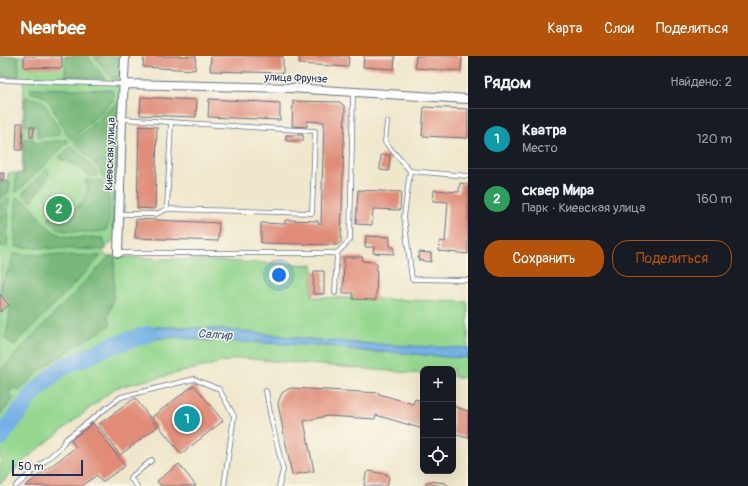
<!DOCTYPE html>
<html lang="ru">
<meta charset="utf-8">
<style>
:root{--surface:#171b24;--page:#20242c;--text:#f1f3f6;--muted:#9ea1a6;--line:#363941;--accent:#b45309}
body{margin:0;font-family:Pangolin,sans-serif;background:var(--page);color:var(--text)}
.controls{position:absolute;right:12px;bottom:12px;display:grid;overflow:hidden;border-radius:8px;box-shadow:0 4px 16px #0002}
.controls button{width:36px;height:36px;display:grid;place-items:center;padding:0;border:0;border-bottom:1px solid var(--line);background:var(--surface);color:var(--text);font:20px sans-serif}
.scale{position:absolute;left:12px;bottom:10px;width:71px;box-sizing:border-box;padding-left:4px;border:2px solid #1b2f5e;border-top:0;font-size:11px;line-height:14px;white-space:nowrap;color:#1b2f5e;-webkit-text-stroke:3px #fbf7ec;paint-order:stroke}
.you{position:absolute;left:279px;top:219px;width:14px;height:14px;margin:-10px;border:3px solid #fff;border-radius:50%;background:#1a73e8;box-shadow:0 0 0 6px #1a73e833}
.badge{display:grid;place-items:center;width:26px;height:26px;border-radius:50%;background:var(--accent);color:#fff;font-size:13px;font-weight:700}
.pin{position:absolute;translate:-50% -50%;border:2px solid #fff;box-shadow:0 1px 4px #0006}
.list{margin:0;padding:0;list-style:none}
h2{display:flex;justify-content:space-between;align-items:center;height:52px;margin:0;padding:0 16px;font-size:17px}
h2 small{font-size:13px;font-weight:400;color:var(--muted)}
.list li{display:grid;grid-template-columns:26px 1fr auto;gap:12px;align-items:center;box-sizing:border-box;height:60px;padding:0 16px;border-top:1px solid var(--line)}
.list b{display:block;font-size:15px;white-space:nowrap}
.list p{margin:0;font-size:13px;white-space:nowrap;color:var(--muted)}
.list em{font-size:13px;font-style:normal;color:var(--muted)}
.actions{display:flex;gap:8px;padding:12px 16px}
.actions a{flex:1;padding:9px 0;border:1px solid var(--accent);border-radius:16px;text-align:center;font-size:14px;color:var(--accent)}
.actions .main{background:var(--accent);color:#fff}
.icon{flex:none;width:22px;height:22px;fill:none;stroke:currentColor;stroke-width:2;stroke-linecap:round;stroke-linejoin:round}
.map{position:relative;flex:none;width:468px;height:430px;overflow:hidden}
header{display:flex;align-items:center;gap:24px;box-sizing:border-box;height:56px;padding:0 20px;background:var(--accent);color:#fff}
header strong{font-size:19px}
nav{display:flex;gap:22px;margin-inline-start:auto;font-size:14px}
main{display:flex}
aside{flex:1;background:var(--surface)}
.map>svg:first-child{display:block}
</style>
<header>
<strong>Nearbee</strong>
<nav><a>Карта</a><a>Слои</a><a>Поделиться</a></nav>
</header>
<main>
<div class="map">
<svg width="468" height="430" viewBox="0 0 468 430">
<rect width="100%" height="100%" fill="#fbf7ec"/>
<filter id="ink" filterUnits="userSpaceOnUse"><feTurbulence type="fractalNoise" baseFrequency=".025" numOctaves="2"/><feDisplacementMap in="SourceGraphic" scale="8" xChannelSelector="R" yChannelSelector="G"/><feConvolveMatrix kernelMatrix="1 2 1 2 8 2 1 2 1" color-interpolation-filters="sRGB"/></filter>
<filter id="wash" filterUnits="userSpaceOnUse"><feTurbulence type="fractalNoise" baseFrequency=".012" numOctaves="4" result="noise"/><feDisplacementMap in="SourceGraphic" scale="16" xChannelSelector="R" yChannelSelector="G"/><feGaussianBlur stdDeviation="0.9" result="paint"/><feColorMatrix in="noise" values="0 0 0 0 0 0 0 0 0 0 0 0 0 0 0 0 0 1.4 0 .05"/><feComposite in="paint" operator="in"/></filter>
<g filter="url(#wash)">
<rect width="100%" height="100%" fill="#efe7cb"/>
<path fill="#95d78f" stroke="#588376" d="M0,0H122L116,181L102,196L108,201H125L313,209L312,241L468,246V322L453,321V313H423V318L240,302L115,332L27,402L0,428V125H8V117H22L24,22L0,21Z"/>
<path fill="#78b87a" stroke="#4a746c" d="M0,0H18L19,20H0Z
M66,0H87L105,22L65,21Z
M94,0H121V19L118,22H112Z
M32,32L112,34L113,44L112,46L73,82L71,83L66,77L48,44L44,40L32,37L30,33Z
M25,41L41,44L43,45L60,75V78L59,79L38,81L37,70H25Z
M118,46H121L116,173H112L113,142L112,136L97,110L75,87L74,85Z
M33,82L34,87L67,84V87L18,135H15L16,118H23L24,83Z
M71,90L73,91L94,112L97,118L96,120H90C81,113 73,105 61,104L60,103V100Z
M47,113L49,115C49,127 37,133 32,144H30L23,138V137Z
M85,123L93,125L100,124C103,128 106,133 108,137C110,143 110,171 106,174C102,177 67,176 62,174C56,172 51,167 48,162L65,157L75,152L83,146L88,132Z
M0,126H10L9,136L0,144Z
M16,142C30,144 31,151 39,161C44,168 53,176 60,179C69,183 93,181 103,182L106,194L15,191Z
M7,143H9L7,191L0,190V149Z
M13,198L101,200L14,290L5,282L7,276L11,247L0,234C0,227 4,223 7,217C10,211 12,205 13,198Z
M110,200H115L113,244L108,261L111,269L77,289L40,314L20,335L14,331L9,337L14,342L0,359V315Z"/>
<path fill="#74b0e6" stroke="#4870a2" d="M157,271C211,270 265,278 318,284C368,288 418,291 468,292V302L447,301L390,296H371L326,290L202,284L172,281L151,283L128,289L124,280Z"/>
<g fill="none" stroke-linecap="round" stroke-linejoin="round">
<path stroke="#74b0e6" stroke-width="17" d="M0,382L33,337L61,312L113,289L149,278"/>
</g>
<g id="blocks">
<path fill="#e08c78" d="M24,0H62V12L24,11Z
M144,0H196L195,14L143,11Z
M211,0H283V17L210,15Z
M300,0H349L348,11L299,8Z
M364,0H395L394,13L363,11Z
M416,0H462L461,15L415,12Z
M141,41L197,44L196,61L140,59Z
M209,43L280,47V64L208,61Z
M293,45L340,46L345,51L341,186L337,189L261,187V167L285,168V164L318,165V168H321L324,66L307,65V71L292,70Z
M424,51L468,53V82L422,80Z
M17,67H23L22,94H16Z
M139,70L157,71L155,153L137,152Z
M30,71H34L33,81H30Z
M286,79H303V85H286Z
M381,99H390L389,115L380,114Z
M0,117H4L3,124H0Z
M460,127L468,128V198L439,195L440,185L445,186L448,146L433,145L434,134L459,136Z
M358,134L401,136L400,154L373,153L372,169L356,168Z
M136,163L219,167L218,185L135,182Z
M366,180L390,181V191H394V198L373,197L374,191H365Z
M419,196L431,197V206L418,204Z
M344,201H363L362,205L374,206V207H377L376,244L353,243V237H343Z
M314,215H324V238H313Z
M0,238L9,249L0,256Z
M194,329L223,365L181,398L152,361Z
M292,332L379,337V338L413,348L415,343L423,346V373L376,359L375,363L327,360L304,365L314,415L292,419L278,348L279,344L282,337L288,333Z
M135,342L157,371L120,399L98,369Z
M453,350L468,355V382L453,378Z
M93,367L125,410L102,426L97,419L82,430H25L76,391L71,384Z
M179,408L196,430H161L157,425Z
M369,415L385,418L388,419L389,422L387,430H364L366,418L367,416Z
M430,425L446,427L449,430H425L427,426Z"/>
</g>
</g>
<g filter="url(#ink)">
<use href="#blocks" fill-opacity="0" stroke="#656f84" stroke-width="1"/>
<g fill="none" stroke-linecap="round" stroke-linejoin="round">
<g stroke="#656f84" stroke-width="5.5">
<path id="lane" d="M0,24L123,28
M122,63L315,75L312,157L167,153L171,66
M387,66L385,86L410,115
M468,120L410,115L404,161L412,223L468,224
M120,158H156L167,153
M118,197H337
M335,237L337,197L350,184L353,36
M266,335L271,362L283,414L279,430
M16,430L60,392L66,383L121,341L194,323L219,333L234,360L224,430
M137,430L130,422L152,404"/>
</g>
<g stroke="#656f84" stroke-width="10">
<path id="street" d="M124,28L290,32L468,43
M118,197L122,63L125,0"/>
</g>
<use href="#lane" stroke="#fff" stroke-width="4"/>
<use href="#street" stroke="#fff" stroke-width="8"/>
</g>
</g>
<g text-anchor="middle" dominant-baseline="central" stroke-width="3" stroke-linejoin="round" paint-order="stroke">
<g font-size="11" fill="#1b2f5e" stroke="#fbf7ec">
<text transform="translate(296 22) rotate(2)">улица Фрунзе</text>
<text transform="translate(110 98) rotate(-88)">Киевская улица</text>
</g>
<g font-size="12" font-style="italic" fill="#365687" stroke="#fbf7ec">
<text transform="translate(215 279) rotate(4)">Салгир</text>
</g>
</g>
</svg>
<div class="controls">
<button>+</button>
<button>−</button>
<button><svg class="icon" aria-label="locate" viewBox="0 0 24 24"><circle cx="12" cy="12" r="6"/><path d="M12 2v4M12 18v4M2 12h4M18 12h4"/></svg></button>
</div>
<div class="scale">50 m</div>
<div class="you"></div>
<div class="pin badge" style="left:187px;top:363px;background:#0f9aa8">1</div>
<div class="pin badge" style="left:59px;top:153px;background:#2e9e5b">2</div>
</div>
<aside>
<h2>Рядом<small>Найдено: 2</small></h2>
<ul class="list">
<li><span class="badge" style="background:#0f9aa8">1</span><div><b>Кватра</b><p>Место</p></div><em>120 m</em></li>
<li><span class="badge" style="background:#2e9e5b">2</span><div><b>сквер Мира</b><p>Парк · Киевская улица</p></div><em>160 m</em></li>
</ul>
<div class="actions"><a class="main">Сохранить</a><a>Поделиться</a></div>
</aside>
</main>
